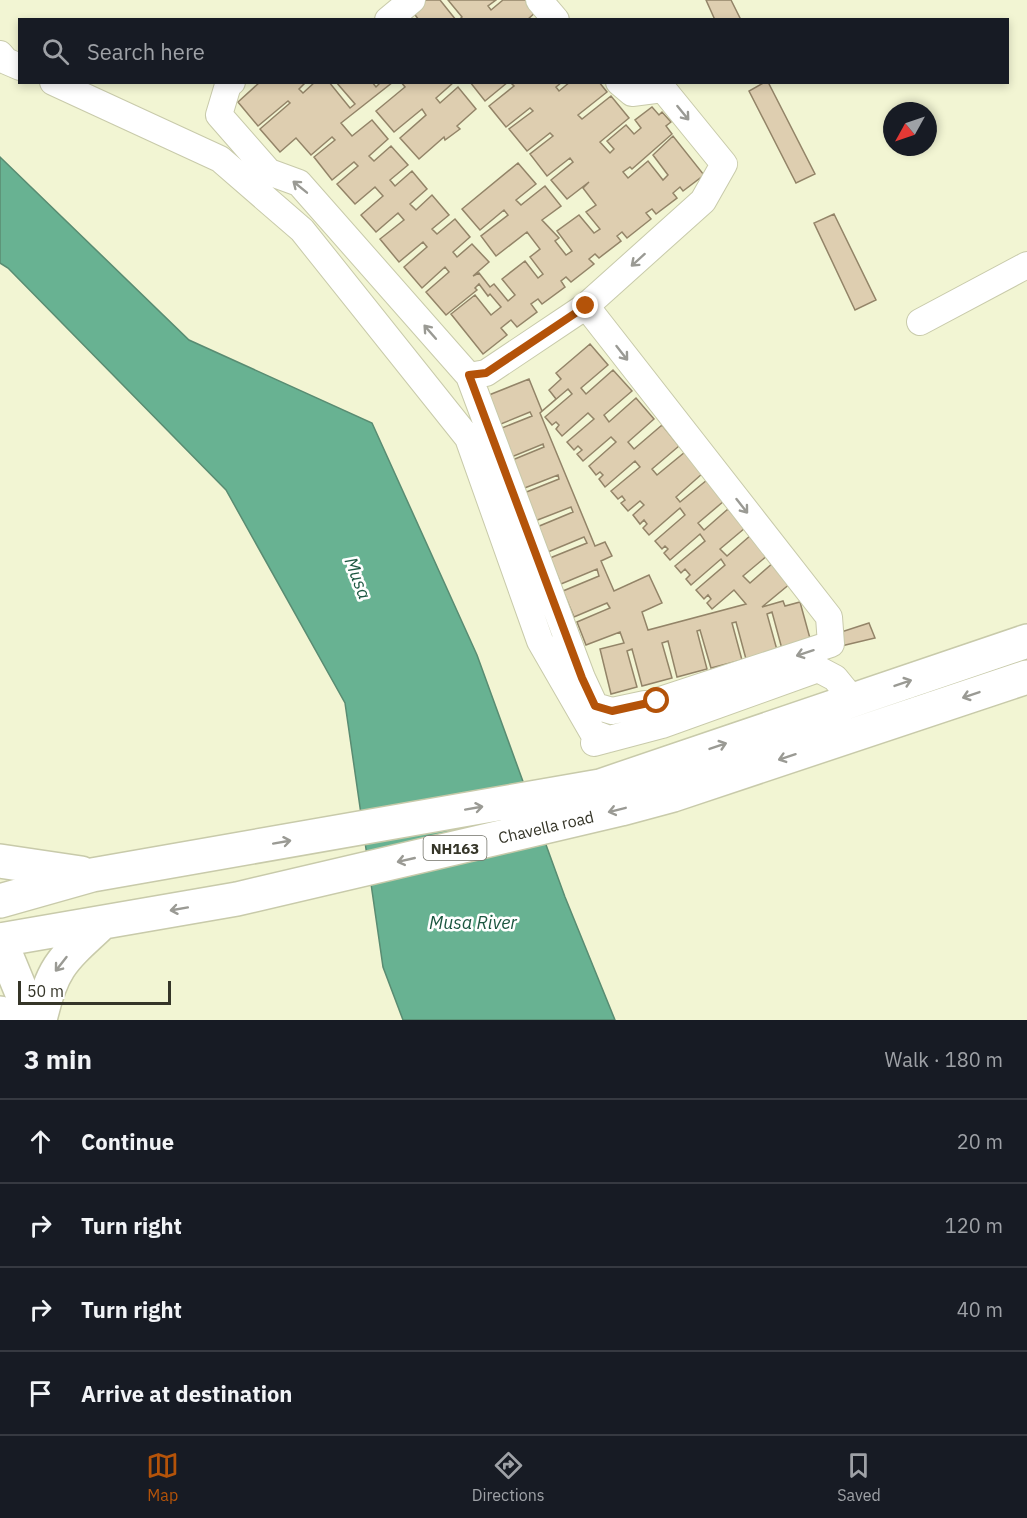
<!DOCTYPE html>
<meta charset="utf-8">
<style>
:root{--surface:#171b24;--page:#242831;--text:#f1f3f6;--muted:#9ea1a6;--line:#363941;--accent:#b45309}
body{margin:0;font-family:"IBM Plex Sans",sans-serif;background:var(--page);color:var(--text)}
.compass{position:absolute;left:883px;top:102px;width:54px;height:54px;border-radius:50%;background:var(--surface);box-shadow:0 3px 9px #0003;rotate:230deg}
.scale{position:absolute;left:18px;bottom:15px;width:153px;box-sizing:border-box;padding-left:6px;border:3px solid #353528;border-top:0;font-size:16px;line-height:21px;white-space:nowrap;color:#353528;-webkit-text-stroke:4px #fff;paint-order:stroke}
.stop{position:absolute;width:18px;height:18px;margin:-14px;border:4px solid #b45309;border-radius:50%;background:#fff}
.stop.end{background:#b45309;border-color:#fff;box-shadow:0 2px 6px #0008}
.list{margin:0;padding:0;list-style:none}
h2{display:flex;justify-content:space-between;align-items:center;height:78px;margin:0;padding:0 24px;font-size:26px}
h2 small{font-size:20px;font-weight:400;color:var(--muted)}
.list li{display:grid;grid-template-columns:39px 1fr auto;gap:18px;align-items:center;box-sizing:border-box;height:84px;padding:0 24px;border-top:2px solid var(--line)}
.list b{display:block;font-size:22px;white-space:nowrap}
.list em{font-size:20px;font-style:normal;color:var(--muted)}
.icon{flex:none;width:33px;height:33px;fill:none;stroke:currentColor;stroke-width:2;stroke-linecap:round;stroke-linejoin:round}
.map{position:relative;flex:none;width:1027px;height:1020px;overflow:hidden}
.search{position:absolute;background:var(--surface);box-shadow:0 3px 9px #0003;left:18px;right:18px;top:18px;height:66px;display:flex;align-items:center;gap:15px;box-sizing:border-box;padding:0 21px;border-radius:0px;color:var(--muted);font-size:22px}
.sheet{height:414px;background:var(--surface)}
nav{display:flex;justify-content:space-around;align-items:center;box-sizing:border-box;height:84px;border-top:2px solid var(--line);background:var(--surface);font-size:16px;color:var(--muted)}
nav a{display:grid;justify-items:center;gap:3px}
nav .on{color:var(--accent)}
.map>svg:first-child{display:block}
</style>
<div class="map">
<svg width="1027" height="1020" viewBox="0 0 1027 1020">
<rect width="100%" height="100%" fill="#f2f5d3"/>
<path fill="#68b292" stroke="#598c72" stroke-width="1.5" d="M0,157L189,340L372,423L477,655L565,897L615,1020H403L383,967L345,703L226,490L8,268L0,263Z"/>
<path fill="#deceb0" stroke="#938468" stroke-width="1.5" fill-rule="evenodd" d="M417,0H440L456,20H419L408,6Z
M448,0H496L488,6L491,10L503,0H530L538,10L527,20H459L462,17Z
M706,0H731L741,20H715Z
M260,82H306L299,89L303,93L315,82H329L350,108L355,104L336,82H372L376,87L381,82H393L341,123L352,136L372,120L388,139L369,156L374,161L391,146L408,165L390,180L395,186L412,171L427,189L410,204L416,210L432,195L449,215L432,229L437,234L455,219L470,237L453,252L457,257L472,244L489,262L473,276L479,273L490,287L494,284L508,301L515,295L502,279L525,261L538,278L543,274L530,257L540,249L527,232L496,256L481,236L508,215L504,210L480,230L462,209L518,163L536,184L516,200L521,205L545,186L561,206L542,220L559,238L555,241L566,255L572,251L557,231L579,215L594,233L600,229L586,212L596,205L583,188L589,182L567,199L551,180L573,162L570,158L547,176L530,154L553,136L550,133L527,151L509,129L533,111L530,108L506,127L489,106L514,86L510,82H562L556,87L559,91L570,82H599L607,92L578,115L582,119L611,96L629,118L600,142L610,153L614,149L607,141L626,125L634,134L641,128L635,120L652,107L659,115L662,112L671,122L666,126L672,134L632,169L630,167L623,172L628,178L648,161L663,180L668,175L653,155L673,136L704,175L683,191L680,187L673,193L677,198L656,214L652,209L646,213L651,219L627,238L622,232L617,236L621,241L599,258L595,254L589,259L594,264L571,282L566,277L561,281L565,287L542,304L538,299L531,304L537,312L517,327L511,320L501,328L507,335L483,354L451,314L475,295L491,315L501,307L490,294L488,296L479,284L475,288L477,290L446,315L426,292L449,272L445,267L422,288L404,267L427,247L423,242L399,262L380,239L404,220L398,213L376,232L361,215L383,196L375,187L355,204L337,184L358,166L354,162L332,180L314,157L335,140L332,137L311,155L296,138L280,152L260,129L290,103L288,101L258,126L238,102Z
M401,82H454L436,98L440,103L458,87L476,109L457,126L460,129L445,140L444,137L419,159L400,138L426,115L422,109L394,132L376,111L405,87Z
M470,82H508L485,101Z
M765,82H768L815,174L796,183L749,91Z
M834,214L876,300L855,310L814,223Z
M590,344L608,365L581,388L586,394L613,370L632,391L604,415L609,422L636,398L654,419L628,442L634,449L662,425L679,446L652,469L657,475L685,452L703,473L676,497L680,502L707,480L724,501L698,523L704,530L728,509L745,528L720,549L727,556L751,535L768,555L743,576L750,583L774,562L791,583L762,607L783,601L785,606L800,602L811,642L782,649L772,612L767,614L777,650L746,659L736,622L732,623L742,660L711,668L700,630L697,631L707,669L677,677L668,641L662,643L672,678L642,686L632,649L627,651L637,687L611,694L600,649L624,643L620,632L586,645L577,622L610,608L607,603L574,617L563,591L599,576L597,569L561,584L550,558L587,543L584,537L548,552L537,527L573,512L571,507L535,521L524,493L559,479L558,475L522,489L510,461L544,447L543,444L509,458L497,430L532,416L530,412L496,426L484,397L529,379L542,411L556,399L549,390L561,379L556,373ZM568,389L572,394L545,417L552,425L556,422L559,425L556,429L562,436L588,413L594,419L567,442L574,450L578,446L582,450L577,454L583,461L611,437L616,442L589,466L596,475L600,472L603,475L599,479L605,487L635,461L640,467L611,491L618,499L622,496L625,500L621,503L628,511L640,501L644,505L633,515L640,524L644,520L647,524L643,528L649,535L680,508L685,515L655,541L662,549L665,546L668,549L664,553L670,560L700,534L705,541L675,566L681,573L685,569L690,575L686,579L691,585L721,559L725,565L696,590L704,599L708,595L711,599L707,603L712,609L734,590L746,604L648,630L642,612L662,603L649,575L614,591L601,561L612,556L605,542L595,546L540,413Z
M869,623L875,638L837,647L838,633Z"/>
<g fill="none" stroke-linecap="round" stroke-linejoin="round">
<g stroke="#c8caaa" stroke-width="28">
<path id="minor" d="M539,0L556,20
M388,20L412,0
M0,54L6,61L20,67
M53,82L220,159L302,230L468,438L540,641L593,733L609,739
M232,82L228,85L219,115L269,172L299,183L469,376
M619,82L632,93L663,89L724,164L703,201L586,306L486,373L469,376L582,678L595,706L612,711L645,704L649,728
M586,306L829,617L831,644L657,701L662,725
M920,322L1027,265
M594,743L662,725L818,669L835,678L853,700"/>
</g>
<g stroke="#c8caaa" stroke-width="36">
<path id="major" d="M0,940L33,1020
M0,1013L4,1020"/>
</g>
<g stroke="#c8caaa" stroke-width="36">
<path id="highway" d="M0,861L81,873
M0,901L92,875L600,786L1027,641
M0,940L237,899L621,809L673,795L1027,677
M40,1020C52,966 63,959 102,923"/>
</g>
<use href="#minor" stroke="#fff" stroke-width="26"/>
<use href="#major" stroke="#fff" stroke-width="33"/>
<use href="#highway" stroke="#fff" stroke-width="33"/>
</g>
<defs><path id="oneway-shaft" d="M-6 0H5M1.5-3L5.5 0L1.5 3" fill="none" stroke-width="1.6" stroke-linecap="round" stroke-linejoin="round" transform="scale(1.5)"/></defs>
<g stroke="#9a9a94">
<use href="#oneway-shaft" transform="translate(683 113) rotate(51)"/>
<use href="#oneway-shaft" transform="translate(300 187) rotate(-141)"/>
<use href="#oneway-shaft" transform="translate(638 260) rotate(138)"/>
<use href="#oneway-shaft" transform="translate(430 332) rotate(-131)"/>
<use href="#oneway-shaft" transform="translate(622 353) rotate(52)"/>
<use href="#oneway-shaft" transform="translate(742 506) rotate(52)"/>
<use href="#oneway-shaft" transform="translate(805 653) rotate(162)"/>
<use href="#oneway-shaft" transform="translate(903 683) rotate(-19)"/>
<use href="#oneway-shaft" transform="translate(971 695) rotate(161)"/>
<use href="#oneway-shaft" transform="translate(718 746) rotate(-19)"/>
<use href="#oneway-shaft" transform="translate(787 757) rotate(162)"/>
<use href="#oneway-shaft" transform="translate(474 808) rotate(-10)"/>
<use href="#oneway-shaft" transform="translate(617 810) rotate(166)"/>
<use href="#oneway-shaft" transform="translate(282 842) rotate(-10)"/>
<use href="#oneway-shaft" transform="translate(406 860) rotate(167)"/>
<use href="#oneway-shaft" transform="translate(179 909) rotate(170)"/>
<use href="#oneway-shaft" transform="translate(61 964) rotate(128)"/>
</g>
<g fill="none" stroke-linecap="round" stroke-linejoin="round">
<path stroke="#b45309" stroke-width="8" d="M586,306L486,373L469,375L582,678L595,706L612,711L657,701"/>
</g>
<g text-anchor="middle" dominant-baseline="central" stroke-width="5" stroke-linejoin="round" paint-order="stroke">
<rect fill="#fff" stroke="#727268" stroke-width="1.5" x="423.5" y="836" width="63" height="24" rx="4.5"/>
<g font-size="15" font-weight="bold" fill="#353528">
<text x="455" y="848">NH163</text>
</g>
<g font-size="16" fill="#353528" stroke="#fff">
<text transform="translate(546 827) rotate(-13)">Chavella road</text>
</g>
<g font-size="18" font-style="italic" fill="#1c5741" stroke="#fff">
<text transform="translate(358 578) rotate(69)">Musa</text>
<text x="473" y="922">Musa River</text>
</g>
</g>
</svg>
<svg class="compass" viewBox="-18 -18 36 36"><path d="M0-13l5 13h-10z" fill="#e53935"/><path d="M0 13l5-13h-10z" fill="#9ea1a6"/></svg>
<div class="scale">50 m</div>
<div class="stop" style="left:657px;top:701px"></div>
<div class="stop end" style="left:586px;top:306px"></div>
<div class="search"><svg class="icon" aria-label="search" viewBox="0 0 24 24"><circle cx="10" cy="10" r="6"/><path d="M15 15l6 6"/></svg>Search here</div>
</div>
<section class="sheet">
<h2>3 min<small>Walk · 180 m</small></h2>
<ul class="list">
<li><svg class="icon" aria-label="ahead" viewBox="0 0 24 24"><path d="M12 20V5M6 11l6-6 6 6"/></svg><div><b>Continue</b></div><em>20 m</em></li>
<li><svg class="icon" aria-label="right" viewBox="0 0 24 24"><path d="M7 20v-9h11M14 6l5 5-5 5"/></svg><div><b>Turn right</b></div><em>120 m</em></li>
<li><svg class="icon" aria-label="right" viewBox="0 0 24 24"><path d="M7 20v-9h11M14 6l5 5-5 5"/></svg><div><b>Turn right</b></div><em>40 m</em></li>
<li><svg class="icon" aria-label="arrive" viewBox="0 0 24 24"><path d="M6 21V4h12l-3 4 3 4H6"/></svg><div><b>Arrive at destination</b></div></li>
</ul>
</section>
<nav>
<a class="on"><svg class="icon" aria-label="map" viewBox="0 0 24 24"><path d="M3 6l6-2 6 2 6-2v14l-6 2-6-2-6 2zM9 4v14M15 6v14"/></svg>Map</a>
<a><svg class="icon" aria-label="directions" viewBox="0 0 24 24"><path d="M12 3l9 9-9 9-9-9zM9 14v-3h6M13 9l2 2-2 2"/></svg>Directions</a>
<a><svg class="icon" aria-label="saved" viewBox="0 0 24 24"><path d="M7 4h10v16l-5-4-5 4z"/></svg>Saved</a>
</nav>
